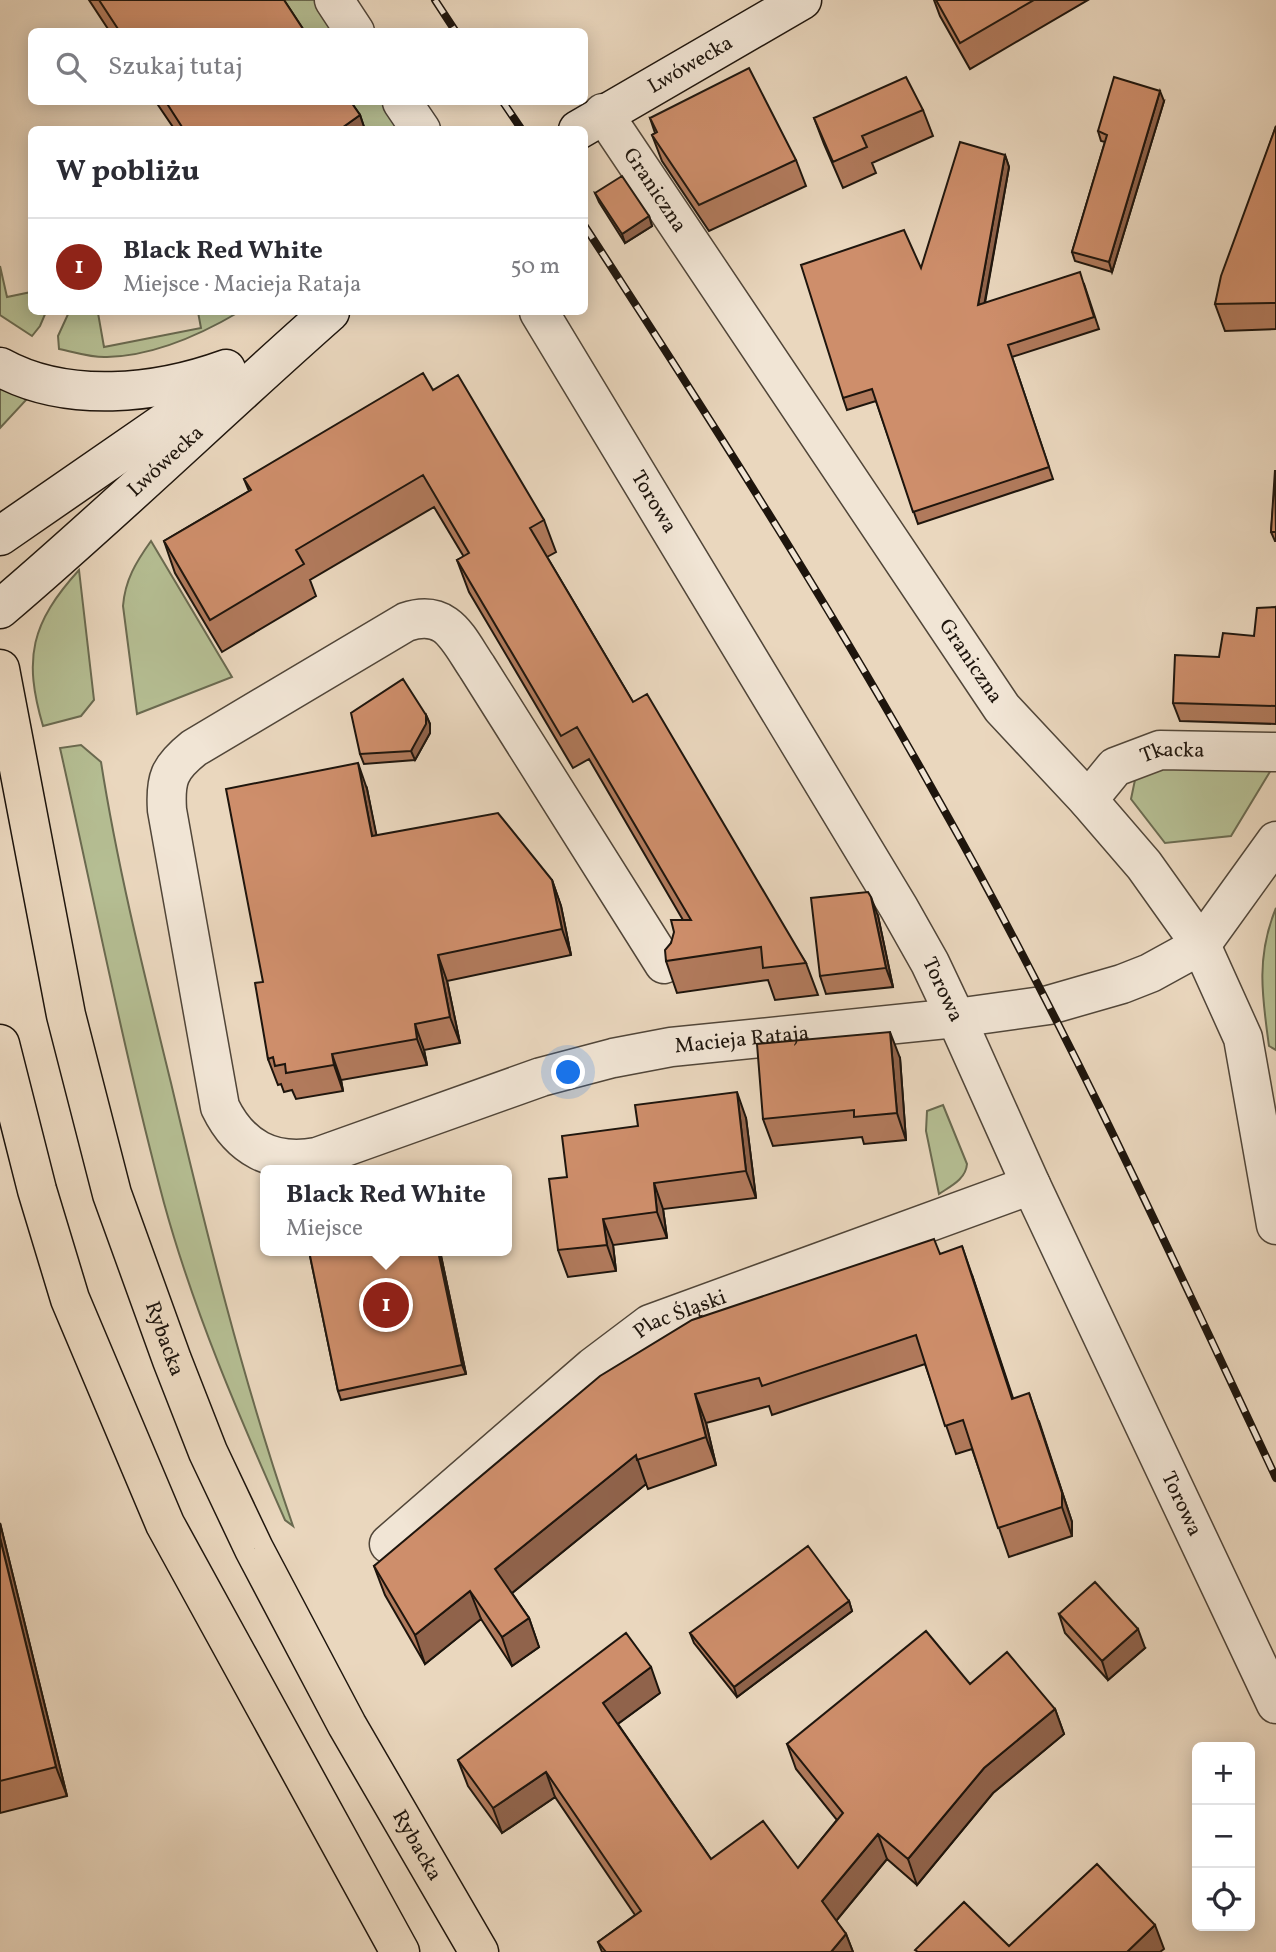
<!DOCTYPE html>
<html lang="pl">
<meta charset="utf-8">
<style>
:root{--surface:#fff;--page:#f2f2f3;--text:#2b2b33;--muted:#7c7c81;--line:#e1e1e2;--accent:#8f2418}
body{margin:0;font-family:Vollkorn,serif;background:var(--page);color:var(--text)}
.controls{position:absolute;right:21px;bottom:21px;display:grid;overflow:hidden;border-radius:10px;box-shadow:0 4px 18px #0003}
.controls button{width:63px;height:63px;display:grid;place-items:center;padding:0;border:0;border-bottom:2px solid var(--line);background:var(--surface);color:var(--text);font:35px sans-serif}
.you{position:absolute;left:569px;top:1073px;width:24px;height:24px;margin:-18px;border:5px solid #fff;border-radius:50%;background:#1a73e8;box-shadow:0 0 0 10px #1a73e833}
.badge{display:grid;place-items:center;width:46px;height:46px;border-radius:50%;background:var(--accent);color:#fff;font-size:23px;font-weight:700}
.pin{position:absolute;translate:-50% -50%;border:4px solid #fff;box-shadow:0 2px 7px #0006}
.popup{position:absolute;left:260px;top:1165px;width:252px;height:91px;box-sizing:border-box;display:grid;place-content:center;border-radius:10px;background:var(--surface);filter:drop-shadow(0 2px 5px #0005);font-size:23px;white-space:nowrap;color:var(--muted)}
.popup b{font-size:26px;color:var(--text)}
.popup::after{content:'';position:absolute;left:50%;top:100%;margin-left:-14px;border:14px solid transparent;border-top-color:var(--surface)}
.list{margin:0;padding:0;list-style:none}
h2{display:flex;justify-content:space-between;align-items:center;height:91px;margin:0;padding:0 28px;font-size:30px}
h2 small{font-size:23px;font-weight:400;color:var(--muted)}
.list li{display:grid;grid-template-columns:46px 1fr auto;gap:21px;align-items:center;box-sizing:border-box;height:98px;padding:0 28px;border-top:2px solid var(--line)}
.list b{display:block;font-size:26px;white-space:nowrap}
.list p{margin:0;font-size:23px;white-space:nowrap;color:var(--muted)}
.list em{font-size:23px;font-style:normal;color:var(--muted)}
.icon{flex:none;width:38px;height:38px;fill:none;stroke:currentColor;stroke-width:2;stroke-linecap:round;stroke-linejoin:round}
.map{position:relative;flex:none;width:1276px;height:1952px;overflow:hidden}
.search{position:absolute;background:var(--surface);box-shadow:0 4px 18px #0003;left:28px;top:28px;width:560px;height:77px;display:flex;align-items:center;gap:18px;box-sizing:border-box;padding:0 24px;border-radius:10px;color:var(--muted);font-size:26px}
.panel{position:absolute;background:var(--surface);box-shadow:0 4px 18px #0003;left:28px;top:126px;width:560px;height:189px;border-radius:10px}
.map>svg:first-child{display:block}
</style>
<div class="map">
<svg width="1276" height="1952" viewBox="0 0 1276 1952">
<rect width="100%" height="100%" fill="#ead7be"/>
<filter id="stains"><feTurbulence type="fractalNoise" baseFrequency=".00286" numOctaves="4"/><feColorMatrix values="0 0 0 0 .2 0 0 0 0 .09 0 0 0 0 .02 0 0 0 .5 -.17"/></filter>
<radialGradient id="worn" r=".72"><stop offset=".6" stop-color="#630" stop-opacity="0"/><stop offset="1" stop-color="#630" stop-opacity=".3"/></radialGradient>
<path fill="#b5be93" stroke="#6a6a50" stroke-width="2" d="M274,0H317L338,31H295Z
M341,102H385L404,129H360Z
M0,266L7,297L31,292L32,312H46L40,326L32,336L0,315Z
M69,312L98,313L104,347L201,328L198,312H239C200,335 153,356 107,357C91,358 75,352 59,349L58,336Z
M0,388L27,399L0,428Z
M151,541L232,677L137,714L123,606C125,580 136,562 151,541Z
M79,570L94,700L81,716L43,726C23,658 31,623 79,570Z
M81,745L101,762C118,870 145,977 171,1083C206,1232 243,1381 293,1526L285,1520C239,1416 194,1312 164,1203C124,1053 94,899 60,748Z
M1144,768L1271,770L1231,836L1165,843L1131,799L1136,775Z
M1276,908V1050L1269,1046C1262,996 1256,956 1276,908Z
M943,1105L967,1164C966,1179 951,1186 939,1194L926,1131L927,1111Z"/>
<g fill="none" stroke-linecap="round" stroke-linejoin="round">
<g stroke="#514639" stroke-width="41">
<g id="street">
<path d="M334,0L355,32"/>
<path d="M402,102L421,130"/>
<path id="s1" d="M603,113L1002,708L1088,800L1144,865L1201,945L1243,1038L1276,1225"/>
<path id="s2" d="M539,312L899,908L930,963L956,1018L1031,1185L1276,1704"/>
<path id="s3" d="M1088,800L1115,767L1160,750L1276,752"/>
<path id="s4" d="M664,964L477,667C458,639 447,608 406,622L194,748C169,768 165,779 167,810L220,1107C240,1148 272,1165 317,1157L541,1077L613,1058L671,1047L956,1018L1049,1005L1122,984L1150,973L1201,945L1276,841"/>
<path id="s5" d="M389,1544L593,1367L650,1324L1031,1185"/>
</g>
</g>
<g stroke="#1e150d" stroke-width="41">
<g id="secondary">
<path id="s6" d="M578,130L802,0"/>
<path d="M0,367C67,404 157,394 226,369"/>
<path d="M0,536L220,384"/>
<path id="s7" d="M0,609C113,513 219,410 330,312"/>
</g>
</g>
<g stroke="#1e150d" stroke-width="41">
<g id="primary">
<path id="s8" d="M0,669L66,1015L112,1194L172,1360L208,1452L254,1549L347,1725L479,1952"/>
<path d="M0,1044L37,1190L70,1299L165,1524L400,1952"/>
</g>
</g>
<use href="#street" stroke="#f1e5d5" stroke-width="38"/>
<use href="#secondary" stroke="#f1e5d5" stroke-width="38"/>
<use href="#primary" stroke="#ead7be" stroke-width="38"/>
<g stroke="#1e150d" stroke-width="8">
<path id="rail" d="M435,0L456,32
M503,102L522,130
M584,225C707,414 829,604 939,801C1063,1020 1169,1250 1276,1478"/>
</g>
<use href="#rail" stroke="#f1e5d5" stroke-width="5" stroke-dasharray="16" stroke-linecap="butt"/>
</g>
<path fill="#b17a5c" stroke="#1e150d" stroke-width="2" d="M89,0H284L305,32H110Z
M934,0H1088L970,69L940,16Z
M1164,101L1112,272L1075,261L1072,252L1105,142L1101,141L1098,131Z
M156,102H351L360,115L365,130H175Z
M923,110L933,136L872,163L876,173L843,188L824,144L814,118Z
M650,118L796,160L806,186L709,231L662,161L652,135L655,133Z
M1276,126V329L1225,331L1215,304Z
M1005,155L1009,167L985,303L1084,284L1099,329L1012,357L1053,479L918,524L876,401L847,410L843,398L921,268Z
M595,193L649,216L652,226L625,243L599,202Z
M433,390L544,520L556,552L547,557L633,702L806,963L818,995L775,1000L768,980L677,993L666,961L671,943L683,920L589,759L573,768L469,592L457,560L464,557L434,507L310,580L316,596L222,652L175,573L164,541L249,491L244,479Z
M1276,470V541H1275L1271,532Z
M1276,607V724L1180,721L1173,703L1219,657L1254,636Z
M426,715L430,724V733L415,760L364,764L360,754Z
M367,789L376,835L552,880L561,906L571,955L447,981L460,1043L424,1050L427,1065L341,1080L343,1091L296,1099L292,1090L284,1092L281,1084L278,1085L268,1059L263,982Z
M878,916L893,987L826,994L820,976Z
M900,1058L906,1140L864,1144L862,1137L773,1146L763,1119Z
M746,1118L756,1198L663,1209L667,1238L613,1245L616,1271L568,1277L558,1250L567,1177Z
M309,1251H440L466,1374L341,1400L338,1391Z
M940,1254L972,1275L1013,1398L1039,1421L1072,1522V1536L1009,1557L972,1449L956,1454L925,1364L772,1415L769,1406L706,1423L716,1465L648,1489L646,1484L512,1593L529,1618L539,1647L512,1666L481,1619L425,1664L385,1595L374,1566Z
M0,1523L67,1796L0,1813Z
M849,1601L852,1611L737,1697L694,1643L690,1633Z
M1059,1614L1145,1648L1108,1680L1065,1633Z
M970,1684L1055,1709L1064,1734L993,1793L917,1885L887,1859L836,1921L846,1934L853,1952H602L598,1942L635,1915L555,1797L502,1833L468,1786L458,1760L660,1693L618,1724L711,1859L798,1868L837,1820L796,1769L787,1744Z"/>
<path fill="#90634b" stroke="#1e150d" stroke-width="2" d="M1160,91L1164,101L1112,272L1109,262Z
M360,115L365,130H339Z
M1005,155L1009,167L982,317L978,305Z
M649,216L652,226L625,243L622,234Z
M426,715L430,724V733L415,760L411,751Z
M358,763L367,789L382,862L372,836Z
M552,880L561,906L571,955L562,929Z
M871,897L878,916L893,987L886,968Z
M438,955L447,981L460,1043L450,1017Z
M415,1024L424,1050L427,1065L417,1039Z
M890,1032L900,1058L906,1140L897,1113Z
M332,1054L341,1080L343,1091L334,1065Z
M737,1092L746,1118L756,1198L746,1171Z
M654,1183L663,1209L667,1238L657,1212Z
M603,1219L613,1245L616,1271L607,1245Z
M962,1246L972,1275L1022,1427L1012,1399Z
M438,1251H440L466,1374L462,1365Z
M1029,1393L1072,1522V1536L1062,1507Z
M695,1394L706,1423L716,1465L706,1437Z
M636,1455L646,1484L506,1598L495,1569Z
M0,1523L67,1796L56,1767L0,1538Z
M470,1591L481,1619L425,1664L415,1635Z
M849,1601L852,1611L737,1697L734,1687Z
M529,1618L539,1647L512,1666L502,1637Z
M1138,1629L1145,1648L1108,1680L1102,1661Z
M651,1667L660,1693L612,1728L603,1703Z
M1055,1709L1064,1734L993,1793L917,1885L908,1859L984,1768Z
M546,1772L555,1797L502,1833L493,1808Z
M878,1834L887,1859L831,1927L822,1901Z
M1155,1925L1164,1949L1160,1952H1127Z
M846,1934L853,1952H831Z"/>
<path fill="#ce8e6b" stroke="#1e150d" stroke-width="2" d="M99,0H284L305,32H120Z
M936,0H1034L960,43Z
M749,68L796,160L699,205L652,135L657,132L650,118Z
M906,77L923,110L862,136L867,147L833,162L814,118Z
M1114,77L1160,91L1109,262L1072,252L1107,135L1098,131Z
M166,102H351L360,115L339,130H184Z
M1276,126V303L1215,304L1221,276Z
M960,142L1005,155L978,305L1080,272L1094,317L1008,345L1049,467L913,512L872,389L843,398L801,265L904,230L921,268Z
M622,176L649,216L622,234L595,193Z
M423,373L433,390L458,375L544,520L530,528L633,702L647,694L806,963L763,968L761,947L666,961L665,950L671,943L674,932L671,920H691L577,727L561,736L457,560L469,553L423,475L296,550L304,564L210,620L164,541L251,490L244,479Z
M1275,470L1276,532H1271Z
M1276,607V706L1173,703L1175,655L1219,657L1223,633L1254,636L1257,608Z
M403,679L426,715V724L411,751L360,754L351,713Z
M358,763L372,836L498,813L552,880L562,929L438,955L450,1017L415,1024L417,1039L332,1054L334,1065L286,1073L285,1064L275,1066L273,1057L268,1059L255,983L263,982L226,789Z
M868,892L871,897L886,968L820,976L811,898Z
M890,1032L897,1113L854,1117V1110L763,1119L757,1044Z
M737,1092L746,1171L654,1183L657,1212L603,1219L607,1245L558,1250L549,1179L567,1177L562,1136L638,1126L635,1105Z
M934,1239L940,1254L962,1246L1012,1399L1029,1393L1062,1493V1507L998,1528L963,1420L945,1426L916,1335L762,1386L759,1378L695,1394L706,1437L637,1460L636,1455L495,1569L529,1618L502,1637L470,1591L415,1635L374,1566L600,1376L692,1320Z
M309,1251H438L462,1365L338,1391Z
M0,1538L56,1767L0,1781Z
M808,1546L849,1601L734,1687L690,1633Z
M1095,1582L1138,1629L1102,1661L1059,1614Z
M926,1631L970,1684L1007,1652L1055,1709L984,1768L908,1859L878,1834L822,1901L846,1934L831,1952H606L598,1942L641,1911L546,1772L493,1808L458,1760L626,1633L651,1667L603,1703L711,1859L763,1821L798,1868L843,1813L787,1744Z
M1097,1864L1155,1925L1127,1952H918L915,1950L964,1902L1009,1946Z"/>
<g text-anchor="middle" dominant-baseline="central" stroke-width="5" stroke-linejoin="round" paint-order="stroke">
<g font-size="21" fill="#1e150d" stroke="#f1e5d5">
<text stroke="none"><textPath href="#s6" startOffset="130">Lwówecka</textPath></text>
<text stroke="none"><textPath href="#s1" startOffset="93">Graniczna</textPath></text>
<text stroke="none"><textPath href="#s7" startOffset="222">Lwówecka</textPath></text>
<text stroke="none"><textPath href="#s2" startOffset="222">Torowa</textPath></text>
<text stroke="none"><textPath href="#s1" startOffset="660">Graniczna</textPath></text>
<text stroke="none"><textPath href="#s3" startOffset="103">Tkacka</textPath></text>
<text stroke="none"><textPath href="#s2" startOffset="789">Torowa</textPath></text>
<text stroke="none"><textPath href="#s4" startOffset="1626">Macieja Rataja</textPath></text>
<text stroke="none"><textPath href="#s5" startOffset="373">Plac Śląski</textPath></text>
<text stroke="none"><textPath href="#s8" startOffset="691">Rybacka</textPath></text>
<text stroke="none"><textPath href="#s2" startOffset="1356">Torowa</textPath></text>
<text stroke="none"><textPath href="#s8" startOffset="1258">Rybacka</textPath></text>
</g>
</g>
<rect width="100%" height="100%" filter="url(#stains)"/>
<rect width="100%" height="100%" fill="url(#worn)"/>
</svg>
<div class="controls">
<button>+</button>
<button>−</button>
<button><svg class="icon" aria-label="locate" viewBox="0 0 24 24"><circle cx="12" cy="12" r="6"/><path d="M12 2v4M12 18v4M2 12h4M18 12h4"/></svg></button>
</div>
<div class="you"></div>
<div class="pin badge" style="left:386px;top:1305px">1</div>
<div class="popup"><b>Black Red White</b>Miejsce</div>
<div class="search"><svg class="icon" aria-label="search" viewBox="0 0 24 24"><circle cx="10" cy="10" r="6"/><path d="M15 15l6 6"/></svg>Szukaj tutaj</div>
<section class="panel">
<h2>W pobliżu<small></small></h2>
<ul class="list">
<li><span class="badge">1</span><div><b>Black Red White</b><p>Miejsce · Macieja Rataja</p></div><em>50 m</em></li>
</ul>
</section>
</div>
